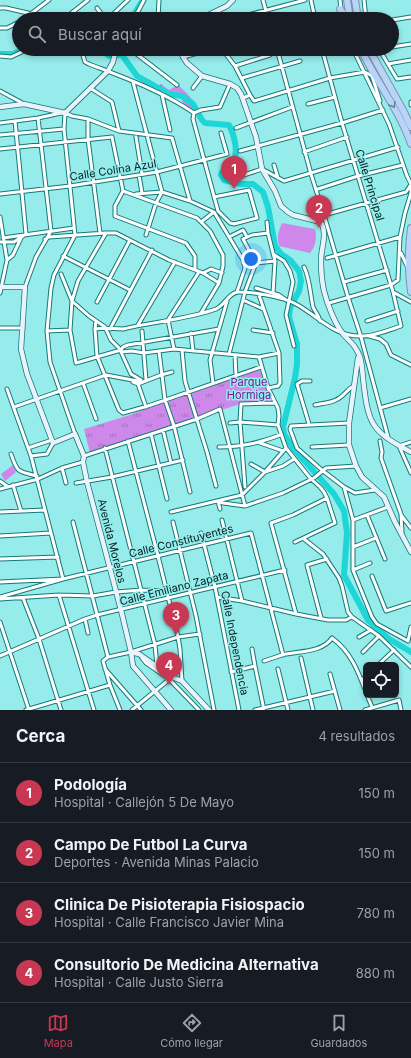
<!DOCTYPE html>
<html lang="es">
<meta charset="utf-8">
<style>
:root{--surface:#171b24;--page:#20242c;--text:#f1f3f6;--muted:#9ea1a6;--line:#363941;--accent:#c93852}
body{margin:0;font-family:Inter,sans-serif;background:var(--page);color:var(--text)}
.controls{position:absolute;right:12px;bottom:12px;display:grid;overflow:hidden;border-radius:6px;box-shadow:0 2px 6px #0003}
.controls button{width:36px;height:36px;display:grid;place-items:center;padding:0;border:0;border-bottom:1px solid var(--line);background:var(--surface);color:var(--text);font:20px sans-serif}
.you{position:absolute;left:251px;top:259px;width:14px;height:14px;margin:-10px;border:3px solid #fff;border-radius:50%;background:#1a73e8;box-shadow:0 0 0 6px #1a73e833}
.badge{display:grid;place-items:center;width:26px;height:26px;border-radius:50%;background:var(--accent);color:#fff;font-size:13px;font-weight:700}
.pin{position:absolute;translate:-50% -33px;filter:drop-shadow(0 1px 2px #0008)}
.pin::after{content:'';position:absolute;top:21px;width:14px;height:12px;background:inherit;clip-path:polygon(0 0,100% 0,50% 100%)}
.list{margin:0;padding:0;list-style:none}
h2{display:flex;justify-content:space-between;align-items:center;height:52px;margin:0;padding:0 16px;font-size:17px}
h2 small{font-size:13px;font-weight:400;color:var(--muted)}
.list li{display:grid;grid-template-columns:26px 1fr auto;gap:12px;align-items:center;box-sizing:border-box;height:60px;padding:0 16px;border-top:1px solid var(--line)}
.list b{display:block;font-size:15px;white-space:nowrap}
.list p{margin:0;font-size:13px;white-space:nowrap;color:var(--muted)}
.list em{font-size:13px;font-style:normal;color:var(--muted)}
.icon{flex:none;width:22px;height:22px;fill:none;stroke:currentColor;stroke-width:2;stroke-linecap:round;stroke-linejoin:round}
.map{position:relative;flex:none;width:411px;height:710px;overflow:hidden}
.search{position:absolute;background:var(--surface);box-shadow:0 2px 6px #0003;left:12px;right:12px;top:12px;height:44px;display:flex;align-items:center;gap:10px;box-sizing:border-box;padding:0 14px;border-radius:22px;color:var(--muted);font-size:15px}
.sheet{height:292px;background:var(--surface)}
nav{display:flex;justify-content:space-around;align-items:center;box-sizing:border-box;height:56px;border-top:1px solid var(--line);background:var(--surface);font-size:11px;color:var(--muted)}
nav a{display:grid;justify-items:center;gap:2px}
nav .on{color:var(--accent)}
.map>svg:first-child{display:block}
</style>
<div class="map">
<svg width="411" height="710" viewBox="0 0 411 710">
<defs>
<pattern id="forest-firs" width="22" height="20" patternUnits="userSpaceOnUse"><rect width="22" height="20" fill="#cd88ea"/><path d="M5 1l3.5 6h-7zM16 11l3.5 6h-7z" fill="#a46fbd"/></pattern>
<pattern id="park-tufts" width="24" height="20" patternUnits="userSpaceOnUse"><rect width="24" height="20" fill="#cd88ea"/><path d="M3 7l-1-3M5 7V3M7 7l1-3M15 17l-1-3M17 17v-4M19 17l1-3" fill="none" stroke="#a46fbd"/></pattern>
</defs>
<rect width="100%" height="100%" fill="#95eceb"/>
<path fill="url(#forest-firs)" d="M143,77L146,79H149L158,87L161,84L169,90L178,85C186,92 194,100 198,110L193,112L184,105L181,98L177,96L169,97L140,84Z"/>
<path fill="url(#park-tufts)" d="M259,369L271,401L243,403L90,453L84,429L130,415L166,401Z"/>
<path fill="#cd88ea" d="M282,223L315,229C317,239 316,245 310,253L279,246C277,237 278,232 282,223Z
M259,369L271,401L243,403L238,377Z
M13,465L16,472L5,481L1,474Z"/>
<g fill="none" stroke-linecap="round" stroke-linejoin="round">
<path stroke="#1ed6d6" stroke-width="6" d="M131,19L143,0
M100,49L109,56L120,55
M115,49L122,55L137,76L169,94L182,96L193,104L202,120L205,123L229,125C234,134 239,152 233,162C229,167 222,169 221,175L224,180L241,184H253L263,192L268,207L275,246L281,254L290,260L299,271L301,281L299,291L290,308L289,317L297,344V364L295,378L283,427L284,434L293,448L334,494L344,511L347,533L344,575L368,620L389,639L411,652
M0,54H13L24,49"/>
<g stroke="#157879" stroke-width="5">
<path id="street" d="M263,0L268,19
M311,0L315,19
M340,0L342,19
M364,0L366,19
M0,8H6L32,14
M97,8L105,19
M158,18L159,0
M24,19L49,0
M64,19L88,0
M108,19L128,0
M134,19L144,0
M142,19L202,18
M233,19L305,0
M392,20L411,17
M0,28H7L19,22
M392,47L411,44
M81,49L85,62L89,64C125,78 162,91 194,113
M106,49L110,54H114
M130,49L177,85
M222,49L235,66L250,95L243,98
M277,49L311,174L324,215L348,297L361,337L388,437
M379,49L397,79L411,77
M223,51L231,49
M277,51L286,49
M0,56L11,57L28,49
M183,57L213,49
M388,64L411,60
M235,66L270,55
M242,78L300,61
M133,82L162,192L156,203L146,235
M90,88L112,102L119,131
M193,88L202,76
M0,91L24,104
M162,95L170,130
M250,95L254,101L330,78L365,72L372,76L380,101
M411,102V105
M308,104L335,97
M65,113L64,129L75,235L54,275L51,288L47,331L50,362L75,434
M65,113L72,116L88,119L119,131L172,138L190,201
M194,113L193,119L218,211
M194,113L201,110L220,107L230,84
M88,119V139L100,233
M0,123L38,118L61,113
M236,128L292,107
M0,135L64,129
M136,137L142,174
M0,149L112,137L123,191L115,206V216L186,243L195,256V270
M240,151L342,123L383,110
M304,152L347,137
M274,165L278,178
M139,175L142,193
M230,177L241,176L262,169L284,181L398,147
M318,189L358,176L403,165
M123,191L197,218L210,231L223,255V266L219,283L201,313
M0,194L70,186L157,172L227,154L221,133
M136,194L162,192L190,201L214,212L243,260L245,268L237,292
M214,197L249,190L257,218L234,224L230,223L218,211
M324,215L406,192L410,186
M0,217L7,260L0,293
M201,222L214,212
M267,222L268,233L275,261L273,293
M106,233L78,281L72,301L70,330L76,363L121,350L123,347L128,345L219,329
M229,237L243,230L247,237
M3,238L74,228
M45,239L49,237L106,233H116L169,260L203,273L219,283
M0,242H14L26,234L15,121
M401,253L408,268
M273,254L284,261L290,271L293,282L286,315L294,346
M63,256L130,290
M327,258L400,237
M7,260L13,255L21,238
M256,263L275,261
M304,267C310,279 310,293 313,307C315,312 319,315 320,321
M203,273L211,269L222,273
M61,274L72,301L89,316L105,327
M344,282L387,270
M25,287L36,257L51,231L38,118
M256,288L279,295L286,300
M393,292L411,302
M259,295L279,353L280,383L278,386L268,388
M243,300L263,309
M97,302L130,240
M329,303L391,285L398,280L400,237L405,213L411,193V184L407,176L389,124L353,49
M96,321L95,329L97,356L119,410L123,413L148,406L261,367
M367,321L398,311
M138,325L175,262
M105,327L111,340L121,350
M0,328H23
M95,329C105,327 113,329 123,329C152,322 189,319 216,309C225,305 229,292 239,292C253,292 284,297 296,304C318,316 335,338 363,336C375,336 389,330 401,326L393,292L342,123L322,49
M110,329L152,250
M253,330L273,333
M47,331L70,330
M142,331L146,380
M191,333L193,351
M369,336L380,339L386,344L391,355L411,365
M174,349L168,320L199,272
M182,350L185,381L188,391L207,452L216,486
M159,351L165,400L174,426L190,492
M121,352L132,351L144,353L174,349L259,357L279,353
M121,352L131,374L141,380
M229,354L245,292L256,263L243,239L252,235L268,233
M235,355L236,376
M259,357L268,388L278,408L279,416L278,425L286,448L311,479L320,487L324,492L327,498L335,523L295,542
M133,382L138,384L161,375L172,372
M83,383L96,419
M213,383L210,360L227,301
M138,384L146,407
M315,405C324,403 335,403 342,396C347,392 349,388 354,386
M14,407L106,375L143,382
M380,408L411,399
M230,423L240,422L278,425
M349,423L291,426L290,429L297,448L323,471L344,487L355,493L375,490
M309,424L297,384L302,381H310
M163,430L171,463
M151,434L167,499
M128,441L158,556L178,637L180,649L182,681
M380,441L382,452L381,458L401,514L402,533
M411,442L399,446L411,473
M260,443L283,451
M219,447C242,447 259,443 280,435
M312,447L349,445
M28,448L52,440
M105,448L155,645L157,666
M11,454C18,474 18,471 37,476
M31,456L47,454L53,443
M84,456L197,419L220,409L245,506
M251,464L265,472L283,466L294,459
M62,468L66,483
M0,481L7,486
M76,483L112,477L183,460
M13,485L21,511
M245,487L240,422L241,404L275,403
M344,487L353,520V570L372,617L377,624L408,641L411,627
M0,489L38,479L62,468L83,462
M218,501L223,503L245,506L283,493L314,478L326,468L356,466
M218,501L220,509
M0,512L45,510
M171,512L242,495L265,472L286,448
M367,515L385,559
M401,515L411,528
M222,520L242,601
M353,520L388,507
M73,522L108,657
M173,522L196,616L214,710
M201,533L215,587L239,710
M0,536L51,533
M304,539L323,554L339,578L342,586L348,612L352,617L379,636L411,667
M353,547L376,538
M0,559L58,557
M353,570L370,563
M372,576L386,611L411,603
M0,582L63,579L31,456L7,389
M59,595L94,710
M0,597L63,579L251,533L283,655
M217,597L242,601L296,614L328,620H346L352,617
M23,598L39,639L61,710
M0,599L59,595L93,596L116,592L142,590L167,591
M296,614L271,523L293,515L327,498
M321,618L307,565L327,559
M85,619L88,633
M0,622L29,710
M359,637L371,630
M252,649L255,666L264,710
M363,652L379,636
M0,656L85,619L97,615L285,570
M142,658L146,663L169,679L199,710
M301,658L313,710
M264,661C270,659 276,657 282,655C298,651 322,653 332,638C351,652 358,671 366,692
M378,665L394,650
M105,669L141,710
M278,669L288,710
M231,672L255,666
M330,674L340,710
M362,680L366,676
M367,695L372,707
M26,710L110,685
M120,710L110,685L103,661L108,657L131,652L178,637L200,634
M132,710L171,678
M255,710L335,691
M365,710L399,700L401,710"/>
</g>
<g stroke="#157879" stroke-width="6">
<path id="secondary" d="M200,19L227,6L233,0
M180,49L183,57L187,63L202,76L230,84L237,88L241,94L256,137L262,169L275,191L281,206L288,212L293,215L317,221L322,224C327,236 321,248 321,260C321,269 322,282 324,291C327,303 335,325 344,335C348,340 353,343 356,349C362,357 362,369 363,378C368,423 370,431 411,452
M0,107L24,104L65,113L108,71L113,62L116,49
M0,287H25L21,349L27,374L53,443L75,434L84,456L83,462L87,482L121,610L131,652L133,666L171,710
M358,358L349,423V445L356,466L362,477L384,497L395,522L411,552
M131,652L139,654L172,677L182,681L209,710"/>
</g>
<g stroke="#7995ab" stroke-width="8">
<path id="highway" d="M347,0L350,19
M355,0L358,19
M340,9L347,19
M361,49C376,82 399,109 411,144
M369,49L404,112L411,127
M411,228C408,250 408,270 411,292"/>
</g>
<use href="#street" stroke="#fff" stroke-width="3"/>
<use href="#secondary" stroke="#eaf2fc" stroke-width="4.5"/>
<use href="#highway" stroke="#b9d4f6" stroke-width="6"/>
</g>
<defs><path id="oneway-chevron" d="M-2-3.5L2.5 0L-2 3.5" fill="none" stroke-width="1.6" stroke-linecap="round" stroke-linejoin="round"/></defs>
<use stroke="#678395" href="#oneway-chevron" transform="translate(393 105) rotate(59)"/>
<g text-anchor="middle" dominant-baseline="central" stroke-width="3" stroke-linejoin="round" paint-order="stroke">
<g font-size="11" fill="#031f1f" stroke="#95eceb">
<text transform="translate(113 170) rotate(-9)">Calle Colina Azul</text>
<text transform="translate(370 185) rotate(73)">Calle Principal</text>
<text transform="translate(112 541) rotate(76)">Avenida Morelos</text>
<text transform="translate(181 541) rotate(-14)">Calle Constituyentes</text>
<text transform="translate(174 588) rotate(-14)">Calle Emiliano Zapata</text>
<text transform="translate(235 643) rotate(79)">Calle Independencia</text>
</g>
<g font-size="11" fill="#781998" stroke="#95eceb">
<text x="249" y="382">Parque<tspan x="249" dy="13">Hormiga</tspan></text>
</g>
</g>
</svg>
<div class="controls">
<button><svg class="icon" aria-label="locate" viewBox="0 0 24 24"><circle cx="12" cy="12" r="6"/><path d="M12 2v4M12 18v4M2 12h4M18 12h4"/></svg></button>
</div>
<div class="you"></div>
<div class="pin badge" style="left:234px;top:189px">1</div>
<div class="pin badge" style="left:319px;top:228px">2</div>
<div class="pin badge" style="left:176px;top:635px">3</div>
<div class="pin badge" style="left:169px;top:685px">4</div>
<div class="search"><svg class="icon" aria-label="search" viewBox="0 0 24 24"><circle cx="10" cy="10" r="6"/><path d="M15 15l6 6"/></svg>Buscar aquí</div>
</div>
<section class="sheet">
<h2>Cerca<small>4 resultados</small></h2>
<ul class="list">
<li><span class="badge">1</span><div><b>Podología</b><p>Hospital · Callejón 5 De Mayo</p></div><em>150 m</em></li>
<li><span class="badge">2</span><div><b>Campo De Futbol La Curva</b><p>Deportes · Avenida Minas Palacio</p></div><em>150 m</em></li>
<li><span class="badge">3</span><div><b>Clinica De Pisioterapia Fisiospacio</b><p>Hospital · Calle Francisco Javier Mina</p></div><em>780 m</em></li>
<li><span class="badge">4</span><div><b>Consultorio De Medicina Alternativa</b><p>Hospital · Calle Justo Sierra</p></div><em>880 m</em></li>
</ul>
</section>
<nav>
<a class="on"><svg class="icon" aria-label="map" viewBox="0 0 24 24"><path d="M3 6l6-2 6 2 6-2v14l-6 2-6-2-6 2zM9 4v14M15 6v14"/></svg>Mapa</a>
<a><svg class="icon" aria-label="directions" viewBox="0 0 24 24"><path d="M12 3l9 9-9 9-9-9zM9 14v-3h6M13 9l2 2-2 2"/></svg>Cómo llegar</a>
<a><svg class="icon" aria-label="saved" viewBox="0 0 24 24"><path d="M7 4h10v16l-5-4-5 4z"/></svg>Guardados</a>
</nav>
